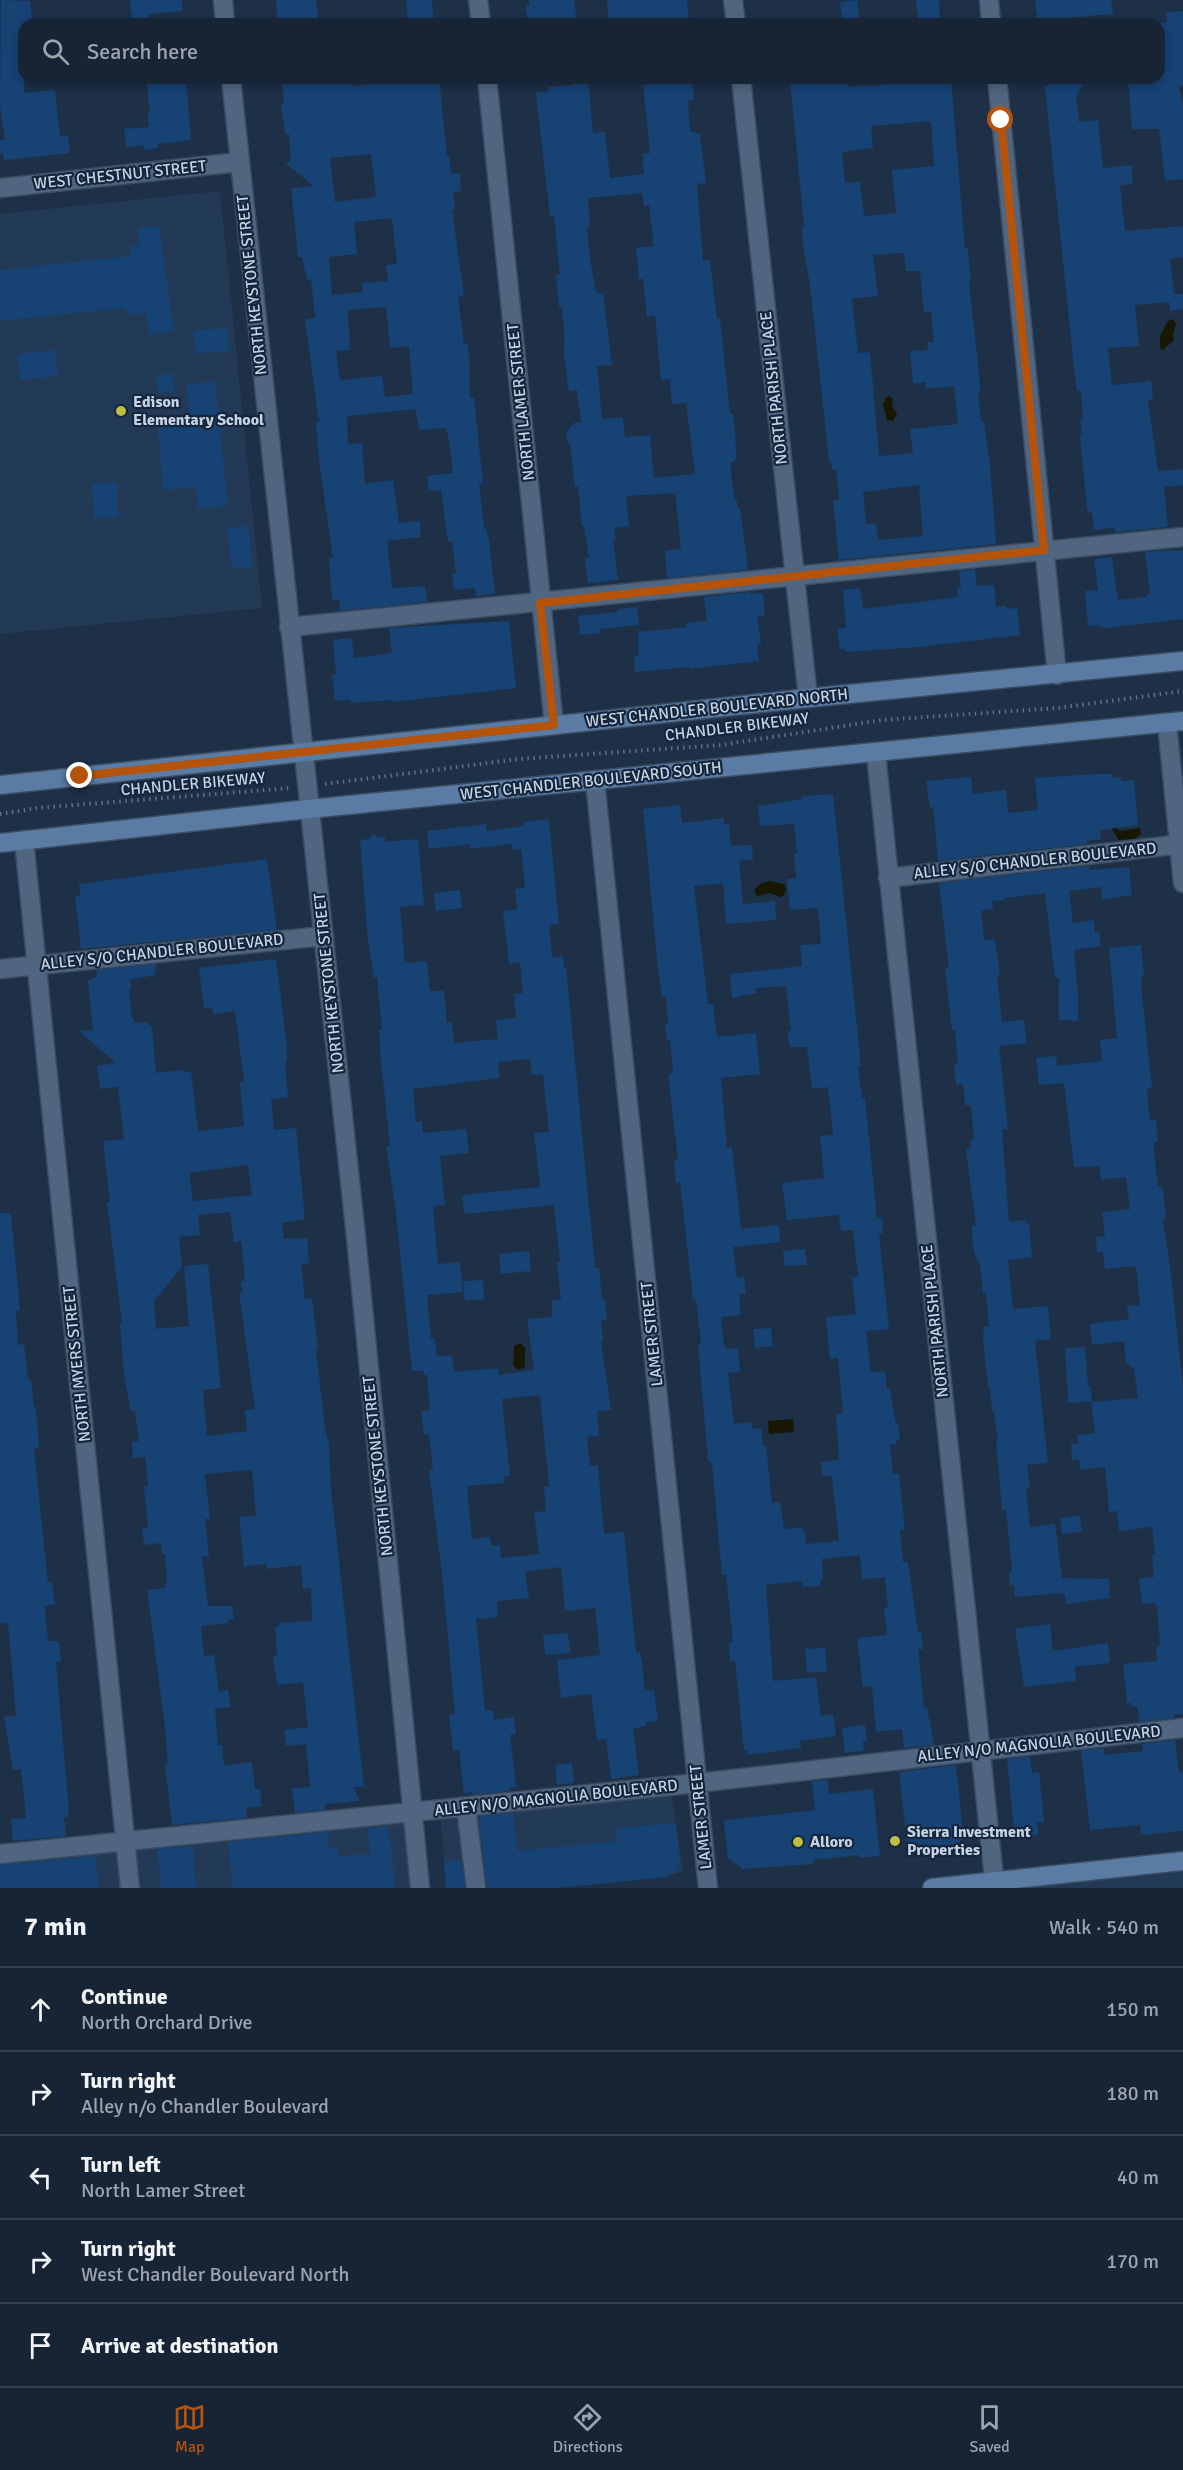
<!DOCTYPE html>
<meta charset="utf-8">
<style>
:root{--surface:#162436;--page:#233042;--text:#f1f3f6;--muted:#9ea4ad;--line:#354151;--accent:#b45309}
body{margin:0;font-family:Signika,sans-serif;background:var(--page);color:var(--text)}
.stop{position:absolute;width:18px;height:18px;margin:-14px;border:4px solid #b45309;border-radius:50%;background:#fff}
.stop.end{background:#b45309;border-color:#fff;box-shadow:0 2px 6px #0008}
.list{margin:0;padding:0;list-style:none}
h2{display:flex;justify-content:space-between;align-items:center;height:78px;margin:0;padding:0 24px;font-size:26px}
h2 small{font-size:20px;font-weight:400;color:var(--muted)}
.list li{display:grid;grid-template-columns:39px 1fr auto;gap:18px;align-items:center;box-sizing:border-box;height:84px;padding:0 24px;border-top:2px solid var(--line)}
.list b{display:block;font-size:22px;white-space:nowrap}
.list p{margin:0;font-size:20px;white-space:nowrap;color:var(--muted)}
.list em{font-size:20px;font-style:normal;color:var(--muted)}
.icon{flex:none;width:33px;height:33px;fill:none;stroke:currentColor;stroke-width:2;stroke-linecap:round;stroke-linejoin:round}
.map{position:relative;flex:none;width:1183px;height:1888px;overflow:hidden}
.search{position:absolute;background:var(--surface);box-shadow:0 3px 9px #0003;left:18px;right:18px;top:18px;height:66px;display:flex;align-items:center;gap:15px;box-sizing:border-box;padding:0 21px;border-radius:18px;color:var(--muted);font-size:22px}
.sheet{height:498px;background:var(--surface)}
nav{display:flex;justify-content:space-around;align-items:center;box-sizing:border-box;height:84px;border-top:2px solid var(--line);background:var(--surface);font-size:16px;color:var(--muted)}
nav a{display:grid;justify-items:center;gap:3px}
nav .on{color:var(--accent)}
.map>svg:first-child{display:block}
</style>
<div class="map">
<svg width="1183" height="1888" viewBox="0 0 1183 1888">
<rect width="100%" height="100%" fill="#1d3048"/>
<path fill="#233a57" d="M220,191L262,608L0,634V214Z
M671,1792L683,1872L544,1888H447L440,1814Z
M408,1809L416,1888H126L121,1842Z
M116,1842L119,1888H0V1854Z
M1183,1862V1888H932Z"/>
<path fill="#181702" d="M1173,319L1176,324L1173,334L1174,340L1163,350L1160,348V336L1168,321Z
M889,396L893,399L892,406L897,414L893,421L887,420L883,404L886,398Z
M1116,828L1120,831L1140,828L1141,834L1134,839L1119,840L1112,829Z
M770,881L784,884L786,889L784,895L780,897L770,893L757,896L754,890L760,884Z
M520,1343L525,1348V1367L518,1370L513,1365L514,1346Z
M793,1419L794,1432L769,1434L768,1421Z"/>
<path fill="#174274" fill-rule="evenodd" d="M1,0L30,1L33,24H24V93L55,90L60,136L68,135L70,153L8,160H4L3,153H0V140L5,139L0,105Z
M130,0H182V11L149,14V20L132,22Z
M276,0H316L319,24H278Z
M406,0H432L434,24H408Z
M529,0H574L577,24H528L526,6L530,5Z
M607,0H687L689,24H609Z
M857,0L859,17L842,20L840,2Z
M916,0H939L940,22L919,24Z
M1035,0H1111L1113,14L1067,18L1068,24H1038Z
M1183,11V86H1179L1183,104V179L1165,181L1159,129H1132L1128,78H1159V23L1167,22L1166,12Z
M146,78H186L191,140L158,144V148L144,150L143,145L126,147L124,129L149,127L147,113H150Z
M282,78H350L351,86L384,83V78H439L447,156H449L451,174L460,173L461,191L453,192L455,209L452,210L464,296L458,297L464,344L467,343L469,354L470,398H474L483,483L479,484L482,508L484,529L486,528L489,540L495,594L476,596L475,588L454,590L452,573H456L452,541L448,542L441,490L429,491L427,476L453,473L449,440L446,428L419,430L415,409L347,416L348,444L362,443L365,484L393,480L399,523L420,521L421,537L387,541L392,588L425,586L427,602L340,611L339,600H332L329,558H333L319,461L316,422H319L305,319L315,318L311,279L307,280L302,257H298L291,188L314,186L286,164L291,160L289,134H286L284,127L281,103H284ZM371,154L376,197L335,202L330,158ZM392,218L397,264L386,265L388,281L362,283L363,292L332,295L329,257L357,254L354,222ZM386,307L390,348L409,346L413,394L385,397L382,376L340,380L336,351L350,350L348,310Z
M572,78H588L593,133L605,132L610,178L644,174L642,154L650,153L643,85L662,83L663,78H692L694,99L688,100L690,131L700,134L706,183L697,184L703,261L710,260L717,319H720L730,414H733L735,431L736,456L735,462H731V474L735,501H737V508H740L748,570L667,578L665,551L681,549L675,493L626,496L629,526L614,528L616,539H613L618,580L588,583L585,558H589L584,526H582L578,486L575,487L570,444H568L566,432L574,423L581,422L577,390L570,391L568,387L563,346H565L562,307H559L556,275H560L554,216L550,217L536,93L549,91V87L572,85ZM642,193L644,206L649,205L654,246L636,248L639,279H643L647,317L655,316L661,380L670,379L672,404L686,403L695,474L654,478L650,435L625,437L623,417L602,419L597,366L612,365L603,293H596L590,259L587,227H590L588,198Z
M790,78H847L848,87L892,84L891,78H910L911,81L927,79V82L951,79L965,249L968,248L971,282H969L979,373L980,392H978L981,421H984L990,465L996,544L839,560L833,500H839L836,469L832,470L831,461H829L810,285L803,245L802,227H804ZM931,121L934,166L892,170L896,213L864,216L860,181L845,183L842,152L873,148L871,126ZM904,253L906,271H920L924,312H931L934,342H927L928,350L910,351L913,384L926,382V389L954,386L958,424L910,429L913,453L879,456L870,352L858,353L852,299L878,296L873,255ZM919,485L923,536L878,540L876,523L866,524L863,492Z
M1048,78H1085L1076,97L1079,122L1098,120L1103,168L1132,165L1133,184L1120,185L1125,231L1183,226V257L1170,259L1174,294H1183V309L1170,311L1169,302L1135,305L1139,346L1108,348L1112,385L1151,381L1153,400L1148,401L1158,471L1183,469V485L1164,487L1168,527L1115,532V528L1094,530L1092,512L1089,513L1087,509L1080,435H1082L1080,420L1083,419L1081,390L1077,391L1073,359L1045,87L1049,86Z
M159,226L174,331L149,334L146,313L126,315L125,308L0,321V270L131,256L130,246H139L138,228Z
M227,328L230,350L196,354L193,331Z
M55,350L58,376L20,380L17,354Z
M172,373L175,391L158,393L156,375Z
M215,382L228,506L198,509L196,487L163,490L158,428L190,425L186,384Z
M117,482L118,517L94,518L92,483Z
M248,526L253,567L232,569L227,528Z
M1170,550V551L1183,550V619L1105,628L1097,625L1088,626L1085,591L1098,590L1094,559L1112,557L1118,600L1147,597L1146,594H1150L1145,552Z
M975,569L977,586L994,585L996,607L1006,606V609L1017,608L1020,635L919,647L846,652V649H840L837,629L846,628L843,590L860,588L863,609L958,597L957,588H961L959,571Z
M750,592V594L763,593L765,616L757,617L761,644L757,645L759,661L690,669V667L635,672L634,656H639L638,632L687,627L686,623L707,621L704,597Z
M637,607L639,625L600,629V633L580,635L578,616L618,612V609Z
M509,621L516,688L393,702L392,700L351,703L350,700L335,701L332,675H336L333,640L352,638L354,658L392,653L389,628Z
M1094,774H1112V778L1121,777V781L1134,780L1138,825L1100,830L1101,839L1087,841V844L938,861L933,807L930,808L926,781L971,777L973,794L1006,790L1008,813L1038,810L1035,778Z
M833,794L861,1066L858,1067L862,1098H865L877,1219L882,1218L883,1233L879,1234L889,1329L866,1331L871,1373L885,1371L887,1389H890L896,1424H898L900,1439L896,1440L897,1444H890L893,1474H899L905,1530L900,1531L903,1562H908L918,1632H921L923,1649H918L924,1707H927L934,1745L904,1748L902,1729L876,1732L872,1686L863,1687L857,1638L887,1635L884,1608L888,1607L885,1577L862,1580L860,1555L822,1559L823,1580L820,1581V1586L803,1587V1581L766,1585L773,1681L816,1677L821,1716L833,1714L836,1736L800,1741L801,1748L748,1755V1750L744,1751L735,1661H730L729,1643L733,1641L726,1575H722L712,1464L708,1461L698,1345L701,1344L696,1299L693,1300L680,1182L676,1183L674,1161L678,1160L669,1083V1073H673L670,1040H667L665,1025H668L666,997H662L658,969L643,809L680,805L682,823L724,818V825L729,824L731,846L752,845L753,860L739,861L743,904L775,901L776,920L726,924L723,883L694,886L708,1004H713L717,1037L756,1033L760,1074L721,1078L727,1148L732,1147L741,1229L779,1225L780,1242L733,1247L737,1278L744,1277L746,1294H739L741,1315L721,1317L724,1346H726L727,1349L738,1348L740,1372L728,1373L734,1424L752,1422V1429L761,1428L763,1446L766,1445L772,1503L780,1502L784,1529L802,1527V1531L804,1530L806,1544L839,1541L832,1476L823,1477L821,1462L839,1460L836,1414L843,1413L838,1358L830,1359L826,1317L856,1314L852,1277H858L853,1230L841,1231L839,1215L787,1220L782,1183L824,1178L820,1136L833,1135L828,1087L812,1089L807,1047H790L787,1031H791L786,986L756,988L757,993L732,998L730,974L802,966L800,945L821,944L818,908L790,910L787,879H796L794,854H797L794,824L760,826L758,806L803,799L802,796Z
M549,819L559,924L549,925L552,958L563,956L564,968H566L595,1268H599L602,1300H605L607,1319L601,1320L603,1341H601L611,1410L597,1411L599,1436L587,1437L590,1466L598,1465L604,1534L624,1532L636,1653L640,1652L642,1662L645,1691L654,1690L658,1721L646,1722V1725L633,1729L639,1775L611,1779L606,1739L597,1740L591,1694L561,1698L557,1660L600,1655L595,1608L565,1611L561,1567L525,1572L529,1598L497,1601L498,1617L476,1619L485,1711L493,1710L494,1720L514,1717L516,1734L510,1735L516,1787L510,1788V1791L473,1795V1792L464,1794L459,1750L453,1751L449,1715L455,1714L442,1573L429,1470L433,1469L429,1434L424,1435L421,1411L430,1410L427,1375H424V1371H412L395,1204L386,1146H390L381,1061L379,1030H382L377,977L374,978L368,940L360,840L369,839L373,834L379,838L385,837V842L418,839L424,905L400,907L405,963L427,961L430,991H444L447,1023L452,1022L454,1043L498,1039L496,1020L516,1018L514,994L523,993L520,962L509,964L503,911L517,909L515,889L525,888L521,849L513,850L512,844L470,849L469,844L429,849L427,831L486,824L487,831L524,826V822ZM530,1059L532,1075L543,1074L549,1132L534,1133L540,1187L462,1195L464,1214L554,1205L560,1262H557L561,1299L552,1300V1317L527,1319L534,1370L499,1375L498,1368L454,1372L452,1355L437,1356L435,1339H431L427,1295L463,1292L460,1262L438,1264L433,1206L445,1205L440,1156L469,1153L466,1129L423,1133L422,1121L416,1122L413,1089L499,1078L498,1062ZM540,1395L549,1486L544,1487L546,1511L534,1512L539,1554L501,1558L500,1545L491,1546L490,1537L472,1539L467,1486L504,1483V1477L510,1476L502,1399Z
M267,859L277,930L81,949L75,896H80L79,884Z
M1089,866L1090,870L1129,867L1132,895L1102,900L1101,887L1069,891L1073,923L1094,920L1095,933L1099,932L1101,946L1074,950L1078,997V1021L1059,1020V978H1055L1045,893L1005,898L1006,900L992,901L993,909L981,911L984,940L995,939L1000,976L997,977L1002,1022L1024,1020L1027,1043L999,1046L1008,1129H1002L1009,1222L1026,1220V1224L1029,1223L1032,1257L1008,1260L1013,1309L1048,1306L1051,1339L1035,1341L1048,1463L1027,1465L1030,1487L1026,1488L1030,1527L1055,1524L1062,1578L1109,1579L1110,1598L1066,1604L1065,1595L1062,1593L1015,1597L1014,1585H1010L1009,1571L1012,1570L1006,1510L1002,1511L996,1442L998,1441L994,1412H992L990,1386L988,1387L983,1338L984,1327H989L986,1293L983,1294L980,1264L977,1261L973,1246L972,1225H976L966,1150L971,1148L970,1141L974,1140L971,1105H965L963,1084L956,1085L954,1064H958L955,1029L952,1030L945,969L949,968L939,883Z
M460,890L462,908L436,911L434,893Z
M1141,945L1144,976H1142L1141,985L1152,1088L1147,1089L1150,1121L1156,1120L1158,1142H1154V1152L1158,1186H1161L1163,1190L1166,1219H1163L1171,1274L1183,1388V1714L1174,1715V1718L1140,1722L1137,1706L1132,1707L1131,1703H1127L1123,1664L1157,1661L1156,1648L1160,1644L1157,1606L1155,1603L1142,1604L1139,1579L1154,1577L1152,1555H1155L1152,1527L1119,1531L1117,1511L1109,1512L1105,1467L1080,1470L1079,1459L1072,1460L1071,1444L1078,1443L1077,1435L1095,1433L1091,1402L1138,1398L1134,1369L1126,1362L1124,1341L1092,1345L1090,1324L1129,1319L1127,1306L1140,1305L1136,1266L1105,1269L1103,1252H1097L1096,1237L1105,1236L1102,1212L1130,1209L1126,1177L1101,1180L1099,1166L1074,1167L1064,1083L1039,1085L1036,1058L1056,1056L1057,1066L1102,1061L1100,1040L1117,1038L1109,948Z
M276,959L287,1046V1062L285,1063L288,1097L271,1099L274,1130L296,1128L305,1219L282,1223L284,1239L307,1238L309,1263L301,1264L305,1299L312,1298L318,1349H316L325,1429L329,1443L331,1489L364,1787H353L360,1801L325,1804V1810L295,1813L292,1788L310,1787L306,1744L286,1746L285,1730L308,1727L303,1682L277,1685L273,1656L277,1655L275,1627H279V1623L312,1621L311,1588L303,1589L301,1565L267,1569L266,1564L244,1567L239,1517L256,1515L252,1470L205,1474L210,1519H205L209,1556L202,1557L208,1606H232L234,1619L228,1620V1623L201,1626L204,1656L214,1655L219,1692L228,1690L231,1707L215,1709L218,1745H222L224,1766L252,1762L255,1789H260L262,1806L246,1808L247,1818L172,1825L165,1765L168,1764L165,1727L147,1590L165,1588V1583L167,1582L165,1554H162L161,1543L144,1545L142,1528L148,1527L144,1487L148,1486L145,1457L133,1458L132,1442L139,1441L135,1411H131L124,1375L120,1324H122L107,1202H110L103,1141L124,1139L118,1087L100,1089L97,1066L116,1063L79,1031L93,1030L88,981L97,976V970L156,964L155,975L130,980L131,989L129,990L132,1019H134V1023L146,1022L152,1027L156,1073L184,1070V1072H191L198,1131L244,1126L240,1082H244L235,1011L213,1014L212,1008H204L199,968ZM248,1165L252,1195L193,1201L189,1173ZM230,1212L234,1242L241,1241L245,1281H241L242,1293H239L255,1409L245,1410L247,1431L207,1436L203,1390L221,1388L208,1264L184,1266L189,1326L156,1329L154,1301L182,1267L179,1237L200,1235L198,1215Z
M0,1213H11L20,1311H16L18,1345L24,1344L28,1379H31L34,1407H36L39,1447L34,1448L48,1583L52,1582L55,1604L45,1606V1611L48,1641H59L61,1661L56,1662L69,1811L68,1817H64L66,1836L13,1841L11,1819L26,1818L21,1769L13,1770L4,1717L16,1716L8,1623L0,1624Z
M805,1249L807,1265L785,1266L783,1251Z
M529,1251L531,1271L501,1274L499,1254Z
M483,1280L484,1299L465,1301L463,1281Z
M771,1328L773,1346L755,1348L753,1329Z
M1085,1347L1088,1386H1090L1092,1401L1068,1403L1065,1348Z
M1080,1516L1082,1532L1062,1534L1060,1518Z
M1050,1624L1053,1651L1108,1643L1110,1663L1075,1667L1076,1681L1024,1687L1015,1629Z
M568,1633L570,1653L545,1655L543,1635Z
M825,1648L827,1671L807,1673L805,1649Z
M865,1725L867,1741H863L864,1751L845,1753L842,1728Z
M1175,1740L1179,1773L1183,1772V1831L1141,1835L1140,1825L1090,1830L1081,1751L1104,1748L1105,1755L1143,1751L1142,1744Z
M1030,1757L1032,1773L1039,1772L1044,1822H1037L1038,1835L1021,1837L1014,1830L1007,1759Z
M572,1763L574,1783L557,1785L555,1765Z
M956,1765L963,1832L962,1840L954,1846L947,1848L908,1852L899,1772Z
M828,1780L829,1794L873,1789L880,1856L859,1858V1855L813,1860V1864L743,1869L728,1858L724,1822L726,1820L815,1810L812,1781Z
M513,1813L517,1851L616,1841L615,1828L676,1823L680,1866L675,1873L667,1877L557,1888H487L479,1817Z
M387,1826L388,1837H390L395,1888H233L228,1842L327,1832L328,1847L338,1848V1856L370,1854L368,1828Z
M193,1846L196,1888H161L157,1849Z
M95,1856L99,1888H0V1865Z
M461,1860L465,1888H446L444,1862Z"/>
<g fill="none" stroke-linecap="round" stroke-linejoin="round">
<g stroke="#3c4c60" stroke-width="21">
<path id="minor" d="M223,0L225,24
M478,0L481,24
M733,0L736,24
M989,0L991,24
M231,78L356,1237L420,1888
M487,78L554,725
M741,78L808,698
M997,78L1057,675
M0,188L239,162
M289,627L1183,537
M1167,723L1183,883
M876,754L995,1888
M595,780L708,1888
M24,840L130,1888
M888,878L1183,844
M0,969L324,936
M466,1807L476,1888
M0,1854L698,1783L1183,1728"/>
</g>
<g stroke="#3c4c60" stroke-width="21">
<path id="major" d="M0,785L808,698L1183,661
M0,843L309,809L1183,721
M932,1888L1183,1861"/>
</g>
<path stroke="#607185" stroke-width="4" stroke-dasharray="1.5 4.5" stroke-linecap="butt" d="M325,784L519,759L721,745L882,720L1058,708L1183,691
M0,814L37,808L291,788"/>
<use href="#minor" stroke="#50657f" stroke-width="18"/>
<use href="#major" stroke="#597ba4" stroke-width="18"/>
</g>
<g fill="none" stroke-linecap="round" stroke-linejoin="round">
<path stroke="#b45309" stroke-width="8" d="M80,776L554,725L540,603L1044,550L1001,120"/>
</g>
<g fill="#bfbe41" stroke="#14263d" stroke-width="2">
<circle cx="121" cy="411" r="6"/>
<circle cx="895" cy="1841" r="6"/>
<circle cx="798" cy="1842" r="6"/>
</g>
<g text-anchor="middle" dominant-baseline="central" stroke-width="4.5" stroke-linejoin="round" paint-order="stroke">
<g font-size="16" fill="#c7d3e2" stroke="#14263d">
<text transform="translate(120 175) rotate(-6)">WEST CHESTNUT STREET</text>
<text transform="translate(252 285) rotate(-96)">NORTH KEYSTONE STREET</text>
<text transform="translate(774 388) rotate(-96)">NORTH PARISH PLACE</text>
<text transform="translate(521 402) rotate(-96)">NORTH LAMER STREET</text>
<text transform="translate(717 708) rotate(-6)">WEST CHANDLER BOULEVARD NORTH</text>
<text transform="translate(737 727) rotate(-7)">CHANDLER BIKEWAY</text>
<text transform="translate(591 781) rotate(-6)">WEST CHANDLER BOULEVARD SOUTH</text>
<text transform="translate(193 784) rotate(-5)">CHANDLER BIKEWAY</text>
<text transform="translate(1035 861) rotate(-6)">ALLEY S/O CHANDLER BOULEVARD</text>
<text transform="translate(162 952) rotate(-6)">ALLEY S/O CHANDLER BOULEVARD</text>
<text transform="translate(329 983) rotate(-96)">NORTH KEYSTONE STREET</text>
<text transform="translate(935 1321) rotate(-96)">NORTH PARISH PLACE</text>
<text transform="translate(652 1334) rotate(-96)">LAMER STREET</text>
<text transform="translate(77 1364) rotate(-96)">NORTH MYERS STREET</text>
<text transform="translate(378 1466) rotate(-96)">NORTH KEYSTONE STREET</text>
<text transform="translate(1039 1744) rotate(-6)">ALLEY N/O MAGNOLIA BOULEVARD</text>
<text transform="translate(556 1798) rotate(-6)">ALLEY N/O MAGNOLIA BOULEVARD</text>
<text transform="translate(701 1817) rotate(-96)">LAMER STREET</text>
</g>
<g font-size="16" font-weight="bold" fill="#c7d3e2" stroke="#14263d" text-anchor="start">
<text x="133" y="402">Edison<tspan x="133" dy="18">Elementary School</tspan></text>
<text x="907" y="1832">Sierra Investment<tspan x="907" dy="18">Properties</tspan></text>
<text x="810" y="1842">Alloro</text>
</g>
</g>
</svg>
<div class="stop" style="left:1001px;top:120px"></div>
<div class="stop end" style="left:80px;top:776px"></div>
<div class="search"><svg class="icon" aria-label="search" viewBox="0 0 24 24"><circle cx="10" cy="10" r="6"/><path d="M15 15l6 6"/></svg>Search here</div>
</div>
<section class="sheet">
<h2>7 min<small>Walk · 540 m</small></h2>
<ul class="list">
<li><svg class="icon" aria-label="ahead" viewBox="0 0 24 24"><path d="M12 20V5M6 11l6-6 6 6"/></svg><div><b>Continue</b><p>North Orchard Drive</p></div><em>150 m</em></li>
<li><svg class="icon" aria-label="right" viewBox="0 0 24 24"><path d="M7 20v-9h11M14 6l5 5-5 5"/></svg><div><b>Turn right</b><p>Alley n/o Chandler Boulevard</p></div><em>180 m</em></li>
<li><svg class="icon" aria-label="left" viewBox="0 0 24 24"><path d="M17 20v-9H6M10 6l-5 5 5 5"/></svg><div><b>Turn left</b><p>North Lamer Street</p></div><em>40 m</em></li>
<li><svg class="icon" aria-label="right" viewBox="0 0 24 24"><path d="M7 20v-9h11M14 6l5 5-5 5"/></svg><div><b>Turn right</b><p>West Chandler Boulevard North</p></div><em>170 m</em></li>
<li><svg class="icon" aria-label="arrive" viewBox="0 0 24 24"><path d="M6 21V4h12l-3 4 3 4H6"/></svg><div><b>Arrive at destination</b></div></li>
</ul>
</section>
<nav>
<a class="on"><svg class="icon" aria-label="map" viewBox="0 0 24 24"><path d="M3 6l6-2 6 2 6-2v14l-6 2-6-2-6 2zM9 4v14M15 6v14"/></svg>Map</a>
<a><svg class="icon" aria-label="directions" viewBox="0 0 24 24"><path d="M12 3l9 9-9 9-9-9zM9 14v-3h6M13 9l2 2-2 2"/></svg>Directions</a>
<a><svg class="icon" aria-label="saved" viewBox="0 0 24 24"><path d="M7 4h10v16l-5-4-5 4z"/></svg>Saved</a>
</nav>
